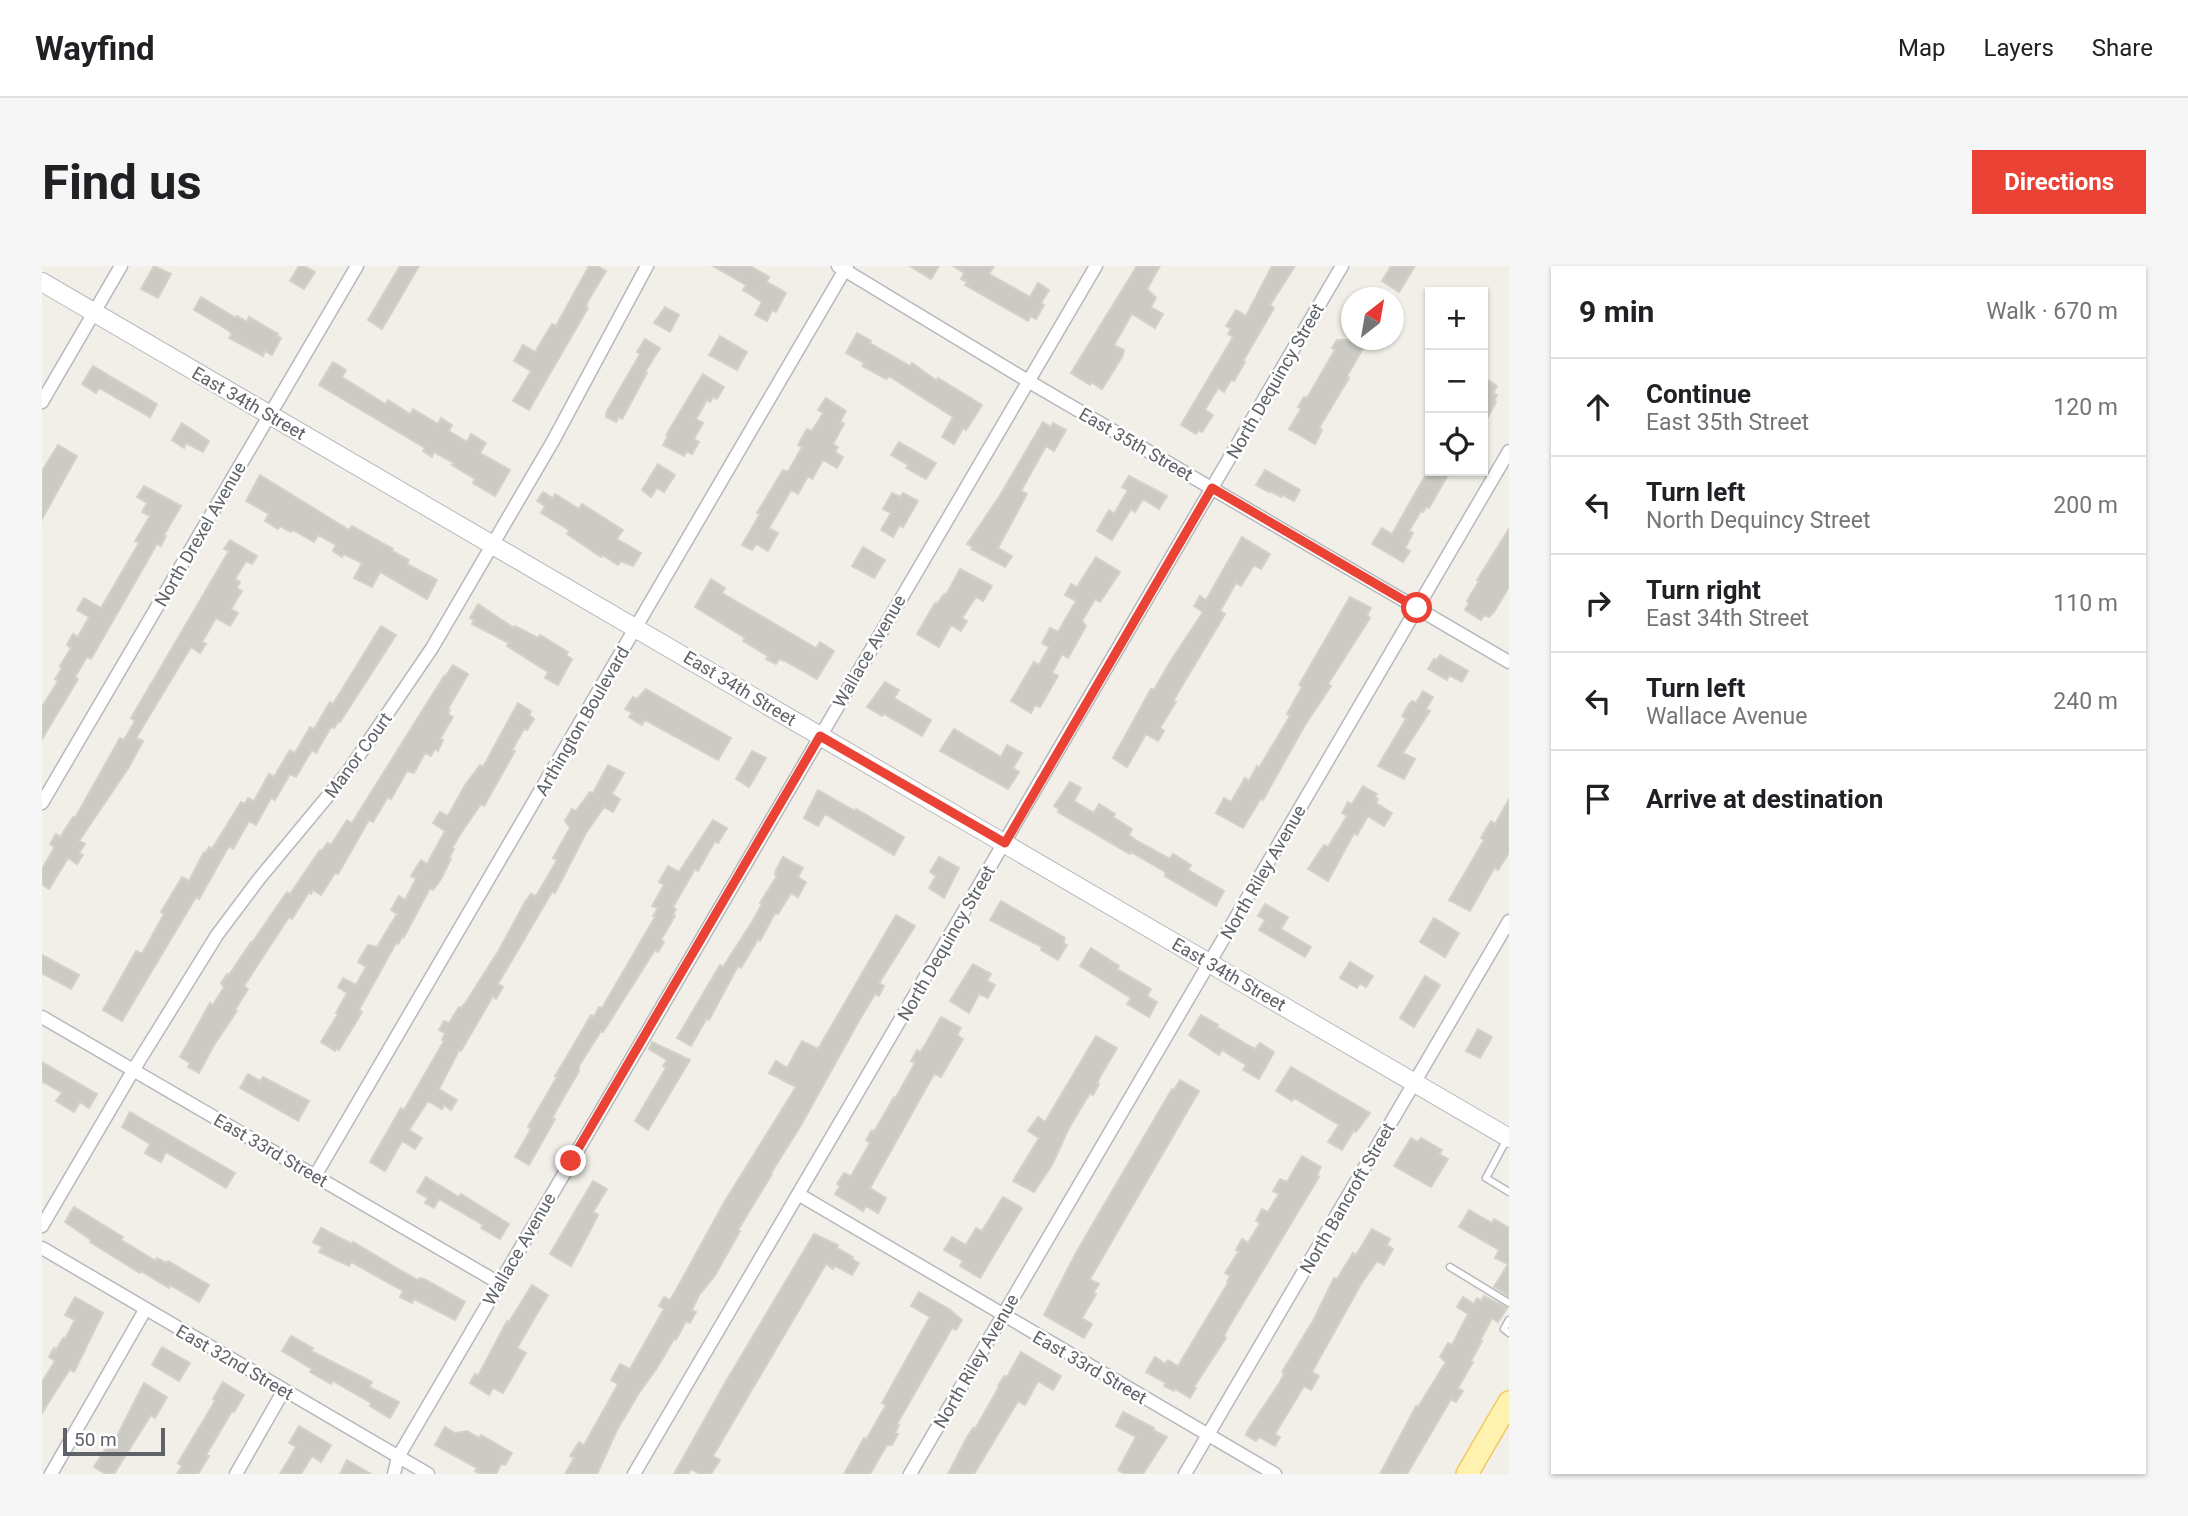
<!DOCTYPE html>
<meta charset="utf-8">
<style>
:root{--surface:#fff;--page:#f6f6f6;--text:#202124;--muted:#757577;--line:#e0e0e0;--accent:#ea4335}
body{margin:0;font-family:Roboto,sans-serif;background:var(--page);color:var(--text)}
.controls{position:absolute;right:21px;top:21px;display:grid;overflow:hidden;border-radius:0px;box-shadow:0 2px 5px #0004}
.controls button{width:63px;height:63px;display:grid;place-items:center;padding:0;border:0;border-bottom:2px solid var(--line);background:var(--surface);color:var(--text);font:35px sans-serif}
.compass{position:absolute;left:1299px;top:21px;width:63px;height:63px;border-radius:50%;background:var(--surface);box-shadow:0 2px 5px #0004;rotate:31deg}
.scale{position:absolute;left:21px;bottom:18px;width:102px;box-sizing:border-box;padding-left:7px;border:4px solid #5f6368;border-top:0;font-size:19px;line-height:24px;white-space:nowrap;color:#5f6368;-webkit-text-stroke:5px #fff;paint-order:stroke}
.stop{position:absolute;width:21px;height:21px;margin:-16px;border:5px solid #ea4335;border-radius:50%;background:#fff}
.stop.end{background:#ea4335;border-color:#fff;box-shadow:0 2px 7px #0008}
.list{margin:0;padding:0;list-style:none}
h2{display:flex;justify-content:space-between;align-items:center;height:91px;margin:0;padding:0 28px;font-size:30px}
h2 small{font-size:23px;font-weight:400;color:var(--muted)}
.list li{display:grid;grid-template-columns:46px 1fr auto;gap:21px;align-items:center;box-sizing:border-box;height:98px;padding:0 28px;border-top:2px solid var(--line)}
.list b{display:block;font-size:26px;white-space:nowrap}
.list p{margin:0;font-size:23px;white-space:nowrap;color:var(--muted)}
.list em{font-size:23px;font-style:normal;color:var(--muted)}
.icon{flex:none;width:38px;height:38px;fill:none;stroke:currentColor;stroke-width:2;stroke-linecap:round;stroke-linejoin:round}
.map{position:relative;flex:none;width:1467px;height:1208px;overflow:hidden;border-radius:0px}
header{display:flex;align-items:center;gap:42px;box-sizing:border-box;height:98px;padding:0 35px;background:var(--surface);border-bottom:2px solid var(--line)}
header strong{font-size:33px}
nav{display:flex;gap:38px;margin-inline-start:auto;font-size:24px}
.intro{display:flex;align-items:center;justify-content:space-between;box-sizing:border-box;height:168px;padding:0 42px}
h1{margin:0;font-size:49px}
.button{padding:18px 32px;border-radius:0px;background:var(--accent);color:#fff;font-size:24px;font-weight:700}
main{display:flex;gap:42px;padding:0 42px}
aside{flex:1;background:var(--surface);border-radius:0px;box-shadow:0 2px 5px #0004}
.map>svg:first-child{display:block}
</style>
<header>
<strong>Wayfind</strong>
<nav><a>Map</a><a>Layers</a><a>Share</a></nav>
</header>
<div class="intro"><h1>Find us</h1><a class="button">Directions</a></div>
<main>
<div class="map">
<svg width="1467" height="1208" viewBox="0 0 1467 1208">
<rect width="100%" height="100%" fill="#f1efe8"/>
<path fill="#cccac5" stroke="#d6d1c6" stroke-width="2" d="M112,0L129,8L116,32L99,23Z
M257,0H262L273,6L262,23L248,15Z
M358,0H377L340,63L326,54Z
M547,0H555L564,5L546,35L544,41L546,42L487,144L471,135L489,105L472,95L481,79L493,86L510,58L514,60Z
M671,0H708L727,11L725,16L744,27L734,46L730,44L725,55L713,49L720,36L701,24L704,19Z
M868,0H897L889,13Z
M911,0H952L947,8L988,31L996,17L1007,24L999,37L1002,39L994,53L989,50L986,55L923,19L925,16L919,13L922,7Z
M1095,0H1118L1105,23L1114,32L1109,41L1121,48L1113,62L1090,48L1072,79L1082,84L1080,91L1060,123L1049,116L1048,119L1029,107Z
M1230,0H1253L1228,39L1232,42L1201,95L1203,96L1192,115L1189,114L1182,126L1176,122L1163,144L1171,149L1160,166L1157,164L1154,168L1139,159L1191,71L1186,68L1189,63L1184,60L1194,44L1204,50Z
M1349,0H1373L1357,26L1340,15Z
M159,31L194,52L195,50L205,56L207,51L236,68L235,70L239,72L230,89L223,85L221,90L187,72L190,68L186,64L152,44Z
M623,41L637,49L628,66L612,57Z
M815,67L829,75L828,77L868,100L870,97L895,115L896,112L940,139L924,164L921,162L912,178L900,171L911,151L847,110L844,113L820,100L822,97L804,87Z
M678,70L705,86L695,104L667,89Z
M603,73L618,82L603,106L605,107L580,153L577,151L574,156L564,151L565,145L598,88L595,86Z
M1295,74H1326L1305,110L1307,112L1277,162L1280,164L1273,178L1247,163L1259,143L1256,141L1262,131L1265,132L1293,84L1290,82Z
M291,96L304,104L300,111L343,138L346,134L368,148L371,143L396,158L399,152L410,159L407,165L425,176L429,168L444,177L438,187L468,204L453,230L431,217L433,213L410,199L412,197L392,186L390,191L381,185L383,182L277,119Z
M51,100L115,138L108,151L57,122L54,127L40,118Z
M661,108L682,121L675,133L671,131L668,136L665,134L654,153L661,157L652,173L657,176L650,188L645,185L642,190L621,179L626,170L624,169Z
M1446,114L1455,120L1451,127L1455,129L1452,135L1454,136L1441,160V120Z
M784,132L804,145L798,156L802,158L791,178L796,181L793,186L801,191L795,202L781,194L770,213L766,210L756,228L749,224L727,262L736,267L726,285L714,278L710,284L700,279L718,248L715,247L741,204L746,206L760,181L756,179L763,166L765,163L770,165L781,147L776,144Z
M1001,156L1009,161L1011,157L1024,164L1012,185L1004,180L979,225L985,228L956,282L970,290L963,301L929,283L931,281L925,278L957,231Z
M140,157L167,175L161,186L144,177L142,182L130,174Z
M857,176L894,197L884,213L864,202L866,199L849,189Z
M16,179L35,190L0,253V205Z
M616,198L633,209L622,226L615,222L609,231L600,224Z
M1223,204L1258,224L1252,235L1241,229L1239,231L1228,225L1227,226L1214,219Z
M1386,205H1408L1387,242L1385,240L1381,246L1379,245L1367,265L1371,267L1363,282L1368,285L1361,296L1330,278L1340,262L1350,268Z
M218,209L307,264L310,260L351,283L350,285L367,294L365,298L395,314L385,333L338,306L330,321L312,312L320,297L302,288L300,291L291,285L294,279L276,269L272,276L251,264L249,266L238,260L236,263L223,255L227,248L204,235Z
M1087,210L1125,230L1117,243L1101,233L1093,246L1089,243L1070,274L1055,265L1067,244L1072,248L1086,224L1080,221Z
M102,220L139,240L122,269L124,270L119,280L115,278L49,393L45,391L33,411L36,413L0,473V441L16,415L13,413L20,402L18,400L29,382L25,379L31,368L36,371L47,351L35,344L42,332L59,342L97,277L93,275L108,250L100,246L105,237L95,231Z
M501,226L511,232L513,228L537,243L540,238L581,264L575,273L599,287L591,300L579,295L576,299L560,289L559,291L525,268L527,264L499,247L503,240L495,235Z
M850,227L858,231L861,227L876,235L861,261L858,259L851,271L839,264L849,247L841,243Z
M1467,263V321L1452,346L1447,351L1442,349L1439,354L1423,344L1427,337L1425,335L1437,315L1435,314Z
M1200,271L1228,288L1219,303L1212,299L1199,320L1194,317L1178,345L1183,348L1131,435L1134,436L1118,462L1122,465L1116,475L1104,468L1085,501L1071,492L1109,423L1112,424L1128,396L1161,346L1152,340L1158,330L1164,334Z
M188,274L215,290L210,298L204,295L193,313L198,316L195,322L200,325L189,343L196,347L188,360L174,352L160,376L164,378L158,387L149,381L94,472L101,475L87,501L37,575L43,578L37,587L41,589L35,598L26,592L7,623L0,618V603L11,584L12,581L8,578L14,568L18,571L31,551L33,552L78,472L82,474L93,455L89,452L187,285L182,283Z
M821,281L843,294L832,312L810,300Z
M1054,291L1078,306L1058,336L1053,333L1040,355L1044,360L1026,392L1020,388L1010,407L1016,410L998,441L993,439L989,447L969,435L992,396L997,399L1007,381L1000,377L1008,362L1016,366L1034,335L1023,329L1029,318L1035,321Z
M918,303L950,320L941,335L934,331L920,352L925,355L919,365L909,359L897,381L875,368L893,337L895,338L902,328L904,329Z
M669,313L683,322L680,327L774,382L778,376L792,385L775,413L743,395L737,393L734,398L724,393L726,390L701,375L703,372L653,341Z
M1308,331L1329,342L1325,349L1328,352L1286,418L1289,420L1263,459L1221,534L1219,532L1201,562L1174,547L1182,532L1189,536L1203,512L1207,515L1215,500L1217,502L1248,450L1245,448L1260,421L1257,419Z
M436,338L472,362L473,360L496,372L498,369L526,386L524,389L530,393L516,419L503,412L506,406L465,380L467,377L430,358L432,354L428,352Z
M339,360L354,369L298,456H296L292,462L289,461L274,487L270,484L254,511L248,508L233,534L229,532L214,559L207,555L191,583L187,580L157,633L154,631L80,755L61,744L94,685L100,688L122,648L119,646L140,611L147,615L162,586L164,587L167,581L170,583L199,536L203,538L206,532L212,535L227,508L232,511L248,484L253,487L268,461L272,463L288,436L291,438Z
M1398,389L1426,405L1420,416L1407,409L1405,414L1386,403L1392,393L1394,394Z
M411,399L426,408L406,443L408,444L406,448L411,451L398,473L401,474L396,485L393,483L389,490L383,487L372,507L365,505L349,533L346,531L331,556L327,554L296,608L293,607L279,629L271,624L269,628L267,626L250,653L247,651L202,720L206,723L193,744L195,745L172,779L157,807L146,801L148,797L138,791L168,737L171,739L182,721L179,717L185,708L187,709L209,676L210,677L240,633L245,626L248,628L278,584L280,585L285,577L289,579L305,554L310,557L402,410L403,411Z
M843,416L857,424L852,432L889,454L880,470L842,448L840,450L825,441Z
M604,423L689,472L676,494L603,454L600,459L587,451L590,447L583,443L591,431L595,433Z
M1381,425L1391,431L1384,443L1388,445L1361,487L1373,493L1362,513L1336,500L1364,453L1360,450L1367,438L1370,435L1374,437Z
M476,437L489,445L487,449L492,453L485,464L482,463L470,484L473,485L442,540L439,538L421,564L410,582L412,583L407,592L409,593L399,613L391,624L388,622L362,671L361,670L356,678L354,677L317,744L320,746L313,758L297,784L295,782L293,785L279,776L296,748L294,747L305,727L296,721L301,712L314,719L324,701L316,696L326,679L335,681L355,648L349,644L357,630L363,634L374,613L369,610L379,594L385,598L403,565L391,557L398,546L406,550L423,519L438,499L441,501Z
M912,463L959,491L965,479L980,487L971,502L977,506L966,523L898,485Z
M710,485L724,492L707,521L694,513Z
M566,499L582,507L570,528L578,533L571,546L562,541L544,567L513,627L510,626L456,718L461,721L454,733L451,730L419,785L417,784L397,823L415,834L409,844L402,839L400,843L386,835L367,864L380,872L373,883L360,875L343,905L328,896L359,842L362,844L402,775L400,774L403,767L397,764L402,755L407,757L417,741L419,742L424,736L457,684L483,636L489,628L494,630L515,594L511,592L528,562L523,555L530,543L534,545L548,526L551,527Z
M1028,516L1039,522L1032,535L1052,547L1057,538L1073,548L1071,551L1090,563L1087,569L1095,575L1128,593L1131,588L1149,599L1146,604L1182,625L1174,640L1123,610L1124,607L1120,604L1089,586L1088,588L1016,546L1017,543L1012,540Z
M1321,520L1335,528L1333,531L1336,533L1334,537L1350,547L1342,560L1326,550L1315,569L1312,567L1286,615L1266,603L1282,579L1286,581L1305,550L1300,547L1306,536L1310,538Z
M776,524L813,545L814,543L862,571L852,589L783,548L776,560L762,552Z
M1467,533V587L1456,604L1453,602L1450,606L1428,645L1407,634L1442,574L1439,572L1449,555L1453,558Z
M671,554L685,562L676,577L673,575L656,605L653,603L631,641L634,643L631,649L633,650L619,674L622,676L616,686L613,684L561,766L559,765L537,800V805L510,852L513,853L487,899L473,891L489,863L486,861L515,811L513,810L524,792L549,749L552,751L557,741L560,742L613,651L611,650L616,642L610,640L622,619L617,616L626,600L637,606Z
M741,591L761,602L756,611L764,616L756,631L749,627L736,648L733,647L718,675L716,673L699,702L696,700L667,754L665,752L649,780L635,772L678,699L681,701L710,656L720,638L718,637L735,610L733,609L734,604Z
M897,591L917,602L902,632L887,622L894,610L888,606Z
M959,635L1023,672L1021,677L1025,679L1016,694L999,684L1000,681L948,654Z
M1223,638L1246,651L1239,663L1269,681L1263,691L1217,664L1223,654L1216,650Z
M854,649L873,660L837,717L842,720L837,730L833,728L818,753L758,861L729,907L730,908L696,964L698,965L672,1011L657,1029L650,1044L654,1046L648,1057L644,1055L634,1074L632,1073L615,1102L597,1127L575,1164L555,1208H523L532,1192L528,1190L537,1176L542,1179L574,1122L576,1118L569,1114L578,1098L588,1103L622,1043L617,1040L622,1031L628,1034L634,1024L683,935L754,821L727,807L734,795L745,802L760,775L776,783Z
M1392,652L1417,667L1403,691L1378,676Z
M1049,682L1077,700L1075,703L1109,723L1105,730L1115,736L1107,751L1085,738L1089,732L1038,700Z
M0,689L37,709L29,723L0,707Z
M1308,696L1331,710L1324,721L1318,717L1315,722L1298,712Z
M931,698L949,708L945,715L953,719L946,732L937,728L927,747L908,735Z
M1383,710L1398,719L1372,761L1358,752Z
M1159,749L1176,759L1175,761L1213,783L1218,777L1232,786L1217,813L1201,804L1204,799L1180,784L1177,789L1147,769Z
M899,751L919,762L915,769L921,773L899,811L892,808L828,922L844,932L836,947L824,940L821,945L793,928L798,920L795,918L802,907L809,910L828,877L824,874L830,864L832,866L852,831L853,833L873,797L869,795L875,784L878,786L883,779Z
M1436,763L1450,771L1438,792L1424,785Z
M1054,770L1075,782L1059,809L1055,817L1057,818L1051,829L1048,827L1027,862L1010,899L992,926L971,915L997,872L986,865L996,851L1003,856Z
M610,776L648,794L606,864L593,855L624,802L621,800L625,794L607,783Z
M0,796L55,828L47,842L38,836L32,846L14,835L20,827L0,815Z
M1249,801L1328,847L1314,866L1312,864L1300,884L1286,876L1297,859L1252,832L1250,835L1234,825Z
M206,808L218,815L221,811L267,835L256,855L198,822Z
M1138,814L1157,825L1048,1013L1057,1018L1051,1027L1054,1028L1040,1052L1050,1058L1042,1072L1002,1049L1035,985L1130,823L1132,824Z
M88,846L193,907L184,922L124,886L119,896L103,887L108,878L80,861Z
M1369,872L1376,876L1379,872L1400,884L1397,888L1406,893L1389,921L1352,900Z
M1260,890L1279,901L1275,909L1277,911L1186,1062L1182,1070L1184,1072L1152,1121L1154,1122L1148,1132L1133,1123L1132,1125L1122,1120L1124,1117L1104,1106L1113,1091L1123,1098L1126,1094L1136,1100L1186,1017L1185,1016L1188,1010L1183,1007L1197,985L1194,984L1200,973L1206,977L1218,957L1214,955L1220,943L1226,946L1237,928L1231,925L1238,913L1245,916Z
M384,911L417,931L419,928L467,958L458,973L439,962L441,959L397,933L392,942L383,937L386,932L375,926Z
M551,915L565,923L551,946L556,949L548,965L529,1000L508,988Z
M961,931L980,942L938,1012L918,1000L921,995L902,984L910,971L924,979L934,962L940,965Z
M32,941L81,971L79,974L114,995L115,992L124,997L126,995L167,1019L157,1036L128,1019L127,1022L99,1005L98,1007L48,976L49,974L23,956Z
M1427,944L1450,957L1452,953L1467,962V1030L1452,1021L1466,998L1453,992L1457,984L1417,961Z
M279,962L310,978L311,976L358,1004L376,1014L378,1012L384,1014L423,1036L413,1054L372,1033L370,1037L358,1031L361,1025L309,996L307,1000L277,986L280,981L271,976Z
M1330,963L1348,973L1345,979L1351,983L1342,999L1335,995L1319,1018L1270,1106L1277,1110L1269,1124L1262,1120L1233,1168L1238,1171L1233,1180L1217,1171L1214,1175L1204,1169L1206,1164L1238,1116L1242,1108L1240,1106L1272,1053L1292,1012L1295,1013L1311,987L1314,989Z
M772,968L796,979L795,982L811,991L810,993L817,997L810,1009L793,1000L791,1003L784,998L671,1190L678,1194L669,1208H658L649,1203L646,1208H632L683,1117Z
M490,1019L506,1029L475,1082L484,1087L461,1127L451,1122L447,1129L428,1117L433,1108L436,1110L465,1055L467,1056Z
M877,1026L907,1043L920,1054L914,1064L910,1062L855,1158L857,1159L853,1167L856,1168L850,1179H845L828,1208H802L822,1172L824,1174L844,1139L840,1137L888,1051L869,1040Z
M1442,1030L1465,1042L1456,1056L1450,1052L1438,1075H1440L1429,1095L1431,1096L1416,1122L1421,1125L1414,1136L1409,1133L1365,1208H1338L1374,1140L1376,1141L1404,1096L1398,1091L1406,1077L1410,1079L1426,1048L1415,1041L1421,1031L1432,1038L1435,1032L1439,1035Z
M33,1031L61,1047L32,1106L28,1103L0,1147V1116L13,1095L7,1091L12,1082L14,1084L21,1072L23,1073L33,1054L23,1049Z
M249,1070L271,1082L269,1085L330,1116L327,1121L357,1136L348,1152L328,1140L329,1137L291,1115L289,1118L268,1106L270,1103L240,1085Z
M120,1081L148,1097L137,1115L110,1099Z
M979,1086L1019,1110L1011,1124L996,1115L983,1139L976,1135L932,1208H906L924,1173L931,1162L933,1163L957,1121L956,1120L962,1110L965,1111Z
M181,1116L202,1129L192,1146L190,1145L164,1189L167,1190L156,1208H135L140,1200L136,1197L173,1135L171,1133Z
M102,1117L125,1131L113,1152L109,1149L72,1208H64L52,1201L69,1174L72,1176Z
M1081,1146L1112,1162L1111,1164L1125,1171L1101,1208H1083L1076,1204L1094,1171L1074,1160Z
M257,1160L289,1179L279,1196L270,1190L259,1208H238L254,1181L247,1177Z
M403,1161L413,1167L425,1165L437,1172L439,1169L470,1187L463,1199L459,1198L454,1208H439L433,1205L435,1202L393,1179Z
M305,1194L329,1208H298Z"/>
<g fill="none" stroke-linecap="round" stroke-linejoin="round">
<g stroke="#b5b8bc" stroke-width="9">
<path id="lane" d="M1465,873L1444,912L1467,926
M1408,1001L1467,1037
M1467,1054L1462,1063L1467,1067"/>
</g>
<g stroke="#b5b8bc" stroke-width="15">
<path id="street" d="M796,0L986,115L1467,396
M0,136L79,0
M0,537L315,0
M0,751L457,1017
M273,910L805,0
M756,928L1233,1208
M0,960L92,803L175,669L217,613L305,507L390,382L511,175L605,0
M0,982L386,1208
M9,1208L103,1044
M194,1208L242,1124
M352,1208L356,1191L1054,0
M592,1208L1300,0
M868,1208L1467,185
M1143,1208L1467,655"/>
</g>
<g stroke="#b6babf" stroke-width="20">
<path id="secondary" d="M0,16L1467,872"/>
</g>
<g stroke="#f2c960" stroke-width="24">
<path id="primary" d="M1425,1208L1467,1136"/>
</g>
<use href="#lane" stroke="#fff" stroke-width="6"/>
<use href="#street" stroke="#fff" stroke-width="12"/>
<use href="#secondary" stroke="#fff" stroke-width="18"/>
<use href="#primary" stroke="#fff2af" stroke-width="21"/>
</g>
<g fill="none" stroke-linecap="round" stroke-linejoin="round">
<path stroke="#ea4335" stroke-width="9" d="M529,895L778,470L963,577L1170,222L1375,342"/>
</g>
<g text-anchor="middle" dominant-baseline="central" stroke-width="5" stroke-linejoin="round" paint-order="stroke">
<g font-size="18" fill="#5f6368" stroke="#fff">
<text transform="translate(1233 115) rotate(-60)">North Dequincy Street</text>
<text transform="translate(207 137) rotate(30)">East 34th Street</text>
<text transform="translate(1094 178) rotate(30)">East 35th Street</text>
<text transform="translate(158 268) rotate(-60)">North Drexel Avenue</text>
<text transform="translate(827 385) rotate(-60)">Wallace Avenue</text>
<text transform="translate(698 422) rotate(31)">East 34th Street</text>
<text transform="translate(540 455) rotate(-60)">Arthington Boulevard</text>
<text transform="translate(316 489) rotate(-54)">Manor Court</text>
<text transform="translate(1221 606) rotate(-60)">North Riley Avenue</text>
<text transform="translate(904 677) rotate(-60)">North Dequincy Street</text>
<text transform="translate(1187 708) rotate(30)">East 34th Street</text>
<text transform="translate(229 884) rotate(30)">East 33rd Street</text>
<text transform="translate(1305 932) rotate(-60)">North Bancroft Street</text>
<text transform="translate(477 983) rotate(-60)">Wallace Avenue</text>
<text transform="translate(934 1095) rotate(-60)">North Riley Avenue</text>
<text transform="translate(193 1096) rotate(30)">East 32nd Street</text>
<text transform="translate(1048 1101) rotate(30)">East 33rd Street</text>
</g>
</g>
</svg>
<div class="controls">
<button>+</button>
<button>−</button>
<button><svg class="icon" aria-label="locate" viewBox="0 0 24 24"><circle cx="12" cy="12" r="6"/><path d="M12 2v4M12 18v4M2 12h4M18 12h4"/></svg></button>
</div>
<svg class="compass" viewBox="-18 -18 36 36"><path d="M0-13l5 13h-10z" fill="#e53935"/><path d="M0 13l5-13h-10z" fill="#757577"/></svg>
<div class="scale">50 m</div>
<div class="stop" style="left:1375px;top:342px"></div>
<div class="stop end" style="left:529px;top:895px"></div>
</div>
<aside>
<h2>9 min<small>Walk · 670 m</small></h2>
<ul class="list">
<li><svg class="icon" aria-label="ahead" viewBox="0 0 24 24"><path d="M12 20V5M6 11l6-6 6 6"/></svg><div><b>Continue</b><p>East 35th Street</p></div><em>120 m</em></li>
<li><svg class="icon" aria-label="left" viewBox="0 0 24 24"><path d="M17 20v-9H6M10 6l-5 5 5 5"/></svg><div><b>Turn left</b><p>North Dequincy Street</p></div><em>200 m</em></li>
<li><svg class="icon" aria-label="right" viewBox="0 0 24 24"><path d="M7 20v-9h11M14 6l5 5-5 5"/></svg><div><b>Turn right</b><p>East 34th Street</p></div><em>110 m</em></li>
<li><svg class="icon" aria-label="left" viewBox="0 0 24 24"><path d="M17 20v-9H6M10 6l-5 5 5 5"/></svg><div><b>Turn left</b><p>Wallace Avenue</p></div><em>240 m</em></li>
<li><svg class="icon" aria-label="arrive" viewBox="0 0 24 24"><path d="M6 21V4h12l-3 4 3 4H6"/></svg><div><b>Arrive at destination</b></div></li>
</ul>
</aside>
</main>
